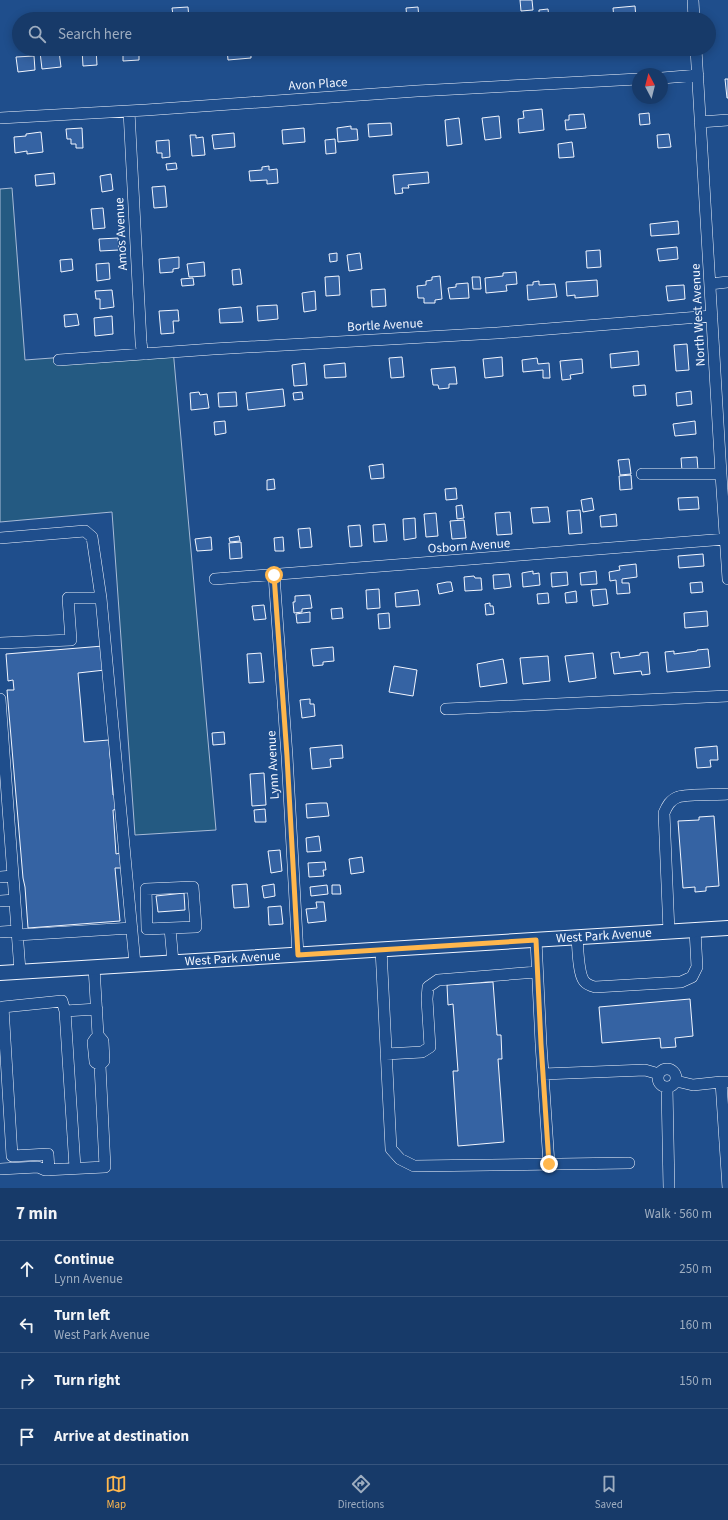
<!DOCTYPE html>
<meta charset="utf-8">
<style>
:root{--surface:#173a69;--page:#244571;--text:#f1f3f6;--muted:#9eadc0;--line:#36547d;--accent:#ffb74d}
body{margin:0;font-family:"Source Sans 3",sans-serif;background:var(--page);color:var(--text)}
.compass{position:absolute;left:632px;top:68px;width:36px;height:36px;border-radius:50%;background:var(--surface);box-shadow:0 2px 10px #0003;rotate:353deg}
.stop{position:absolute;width:12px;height:12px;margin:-9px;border:3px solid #ffb74d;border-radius:50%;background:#fff}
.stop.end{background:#ffb74d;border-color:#fff;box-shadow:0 1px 4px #0008}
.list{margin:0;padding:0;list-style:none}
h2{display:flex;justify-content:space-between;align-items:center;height:52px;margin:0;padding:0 16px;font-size:17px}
h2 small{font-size:13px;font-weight:400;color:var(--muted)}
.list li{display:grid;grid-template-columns:26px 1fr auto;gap:12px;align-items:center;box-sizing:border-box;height:56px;padding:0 16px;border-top:1px solid var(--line)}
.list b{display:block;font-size:15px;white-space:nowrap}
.list p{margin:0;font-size:13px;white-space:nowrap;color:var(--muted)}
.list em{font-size:13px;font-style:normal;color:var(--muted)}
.icon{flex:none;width:22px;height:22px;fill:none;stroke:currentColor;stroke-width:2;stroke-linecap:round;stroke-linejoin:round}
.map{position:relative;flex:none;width:728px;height:1188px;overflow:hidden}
.search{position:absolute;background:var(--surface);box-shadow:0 2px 10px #0003;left:12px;right:12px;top:12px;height:44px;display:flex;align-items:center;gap:10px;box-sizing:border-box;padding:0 14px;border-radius:22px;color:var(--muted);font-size:15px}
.sheet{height:276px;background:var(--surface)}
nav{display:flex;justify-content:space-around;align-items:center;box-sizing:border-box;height:56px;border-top:1px solid var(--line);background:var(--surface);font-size:11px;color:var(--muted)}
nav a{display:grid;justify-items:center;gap:2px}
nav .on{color:var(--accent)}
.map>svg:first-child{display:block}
</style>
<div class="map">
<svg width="728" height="1188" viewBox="0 0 728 1188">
<rect width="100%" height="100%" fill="#1f4e8c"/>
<path fill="#245a82" stroke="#a8bbd7" d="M12,188L25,360L173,349L216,830L135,835L112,512L0,522V189Z"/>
<path fill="#3563a3" stroke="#f2f6ff" d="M520,0H532L533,10L521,11Z
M635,6L636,18L614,19L613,8Z
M188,7L189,19H182L181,14L173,15L172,8Z
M418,7L419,19H407L406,8Z
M548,9L549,18L539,19V10Z
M82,49H96L97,65L83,66Z
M123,49H139V60L123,61Z
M227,49H251V58L228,60Z
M306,49H321L322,52L306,54Z
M333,49H357V50L334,53Z
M59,51L61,67L42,69L40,52Z
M34,56L35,70L18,72L16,57Z
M725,79H728V98H727Z
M542,109L544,130L519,133L518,119L524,118L523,111Z
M649,113L650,124L640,125L639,114Z
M584,114L586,128L566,130L565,120H569V115Z
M499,116L501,138L485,140L482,118Z
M459,118L462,144L447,146L445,120Z
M391,123L392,135L369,137L368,124Z
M351,126V129H357L358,140L338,142L337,128Z
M82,128L83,148H76V144H71V139H67L66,129Z
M304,128L305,142L283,144L282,130Z
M41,132L43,152L27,154V151L15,153L14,137L26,136V134Z
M234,133L235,147L214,149L212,135Z
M669,134L671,147L658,148L657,135Z
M190,135H196V138L203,137L205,155L192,156Z
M335,139L336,153L326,154L325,140Z
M169,140L170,157L162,158V153H157L156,141Z
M572,142L574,157L559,158L558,144Z
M176,163L177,169L167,170L166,164Z
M269,166V170L277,169L278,183L267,184V180L250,181L249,171L262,170V167Z
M428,172L429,183L408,185L409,188H402L403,193L395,194L393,175Z
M54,173L55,184L36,186L35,175Z
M111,174L113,190L102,192L100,176Z
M165,186L167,207L154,208L152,187Z
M103,208L105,228L93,229L91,209Z
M678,221L679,234L651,236L650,224Z
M118,238L119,250L100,251L99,239Z
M677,247L678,259L659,261L657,249Z
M600,250L601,267L587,268L586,251Z
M337,253V261L330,262L329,254Z
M360,253L362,269L349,271L347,255Z
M179,257V268L173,269V272L160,273L159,259Z
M72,259L73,270L61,272L60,260Z
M204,262L205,276L189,277L187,264Z
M109,263L110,279L97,281L96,264Z
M240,269L242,284L233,285L232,270Z
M516,272L517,284L506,285L507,291L486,293L485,278L503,276V273Z
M339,276L340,295L326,296L325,277Z
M440,276L442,299L435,300V303H424V298H418L417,286L426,285V281L432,280V277Z
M472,277H480L481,289H473Z
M193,278L194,285L182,286L181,279Z
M597,280L598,296L575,298V295L567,296L566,282Z
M539,281V285L555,284L557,297L528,300L527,285H533V282Z
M468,283L469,298L450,299L448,288L456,287V284Z
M684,285L685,299L668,301L666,286Z
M385,289L386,306L372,307L371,290Z
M112,290L114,307L100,309V299H96L95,291Z
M315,291L316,310L304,312L302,293Z
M277,305L278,319L258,321L257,306Z
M241,307L243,322L220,323L219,309Z
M178,310L179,321H173L174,333L161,334L159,311Z
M77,314L79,325L65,327L64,315Z
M112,316L113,334L95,336L94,318Z
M687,344L689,370L676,371L674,345Z
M638,351L639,365L611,368L610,354Z
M402,357L404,377L391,378L389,358Z
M502,357L503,376L485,378L483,359Z
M537,358L538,364L549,363L550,378H543V370L523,372L522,360Z
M582,359L583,373L570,375L571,379L562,380L560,361Z
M305,363L307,385L294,386L292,365Z
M345,363L346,377L325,378L324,365Z
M455,367L457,384H449V388L439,389L438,385H433L431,369Z
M645,385L646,395L634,396L633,386Z
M283,389L285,406L248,410L246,393Z
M691,391L692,404L677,406L676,393Z
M199,392L200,395L207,394L209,408L191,410L190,393Z
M236,392L237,406L219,407L218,393Z
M302,392L303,399L294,400L293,393Z
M225,421L226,433L215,435L214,422Z
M695,421L696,434L675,436L673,424Z
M697,457L698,470L682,471L681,458Z
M629,459L631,474L620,475L618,460Z
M383,464L384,478L371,479L369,466Z
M631,475L632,489L620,490L619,476Z
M274,479L275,489L267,490V480Z
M456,488L457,499L446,500L445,489Z
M698,497L699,509L679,510L678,498Z
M592,498L594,510L583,512L581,500Z
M462,505L464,518L457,519L456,506Z
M548,507L550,522L533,523L531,508Z
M580,510L582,533L569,534L567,511Z
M510,512L512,534L497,535L495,513Z
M436,513L438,536L426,537L424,514Z
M616,514L617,526L601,527L600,516Z
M415,518L416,538L404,540L403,519Z
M464,520L466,538L452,539L450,521Z
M385,524L387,541L374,542L373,525Z
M360,525L362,546L350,547L348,526Z
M310,528L312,547L300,548L298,529Z
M239,536L240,541L230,542L229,538Z
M211,537L212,550L197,551L195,539Z
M283,537L284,551H275L274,538Z
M241,542L242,558L230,559L229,543Z
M703,554L704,566L679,568L678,556Z
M636,564L637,577L622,579V583H629L630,593L617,594L616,580L610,581L609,572L620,570L619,566Z
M533,571V574L539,573L540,585L523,587L522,573Z
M596,571L597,584L581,585L580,573Z
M567,572L568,585L552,587L551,573Z
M509,574L511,587L494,589L493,575Z
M474,576L475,578H481L482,590L465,591L464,577Z
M447,582H451L453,591L439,594L437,584Z
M702,582L703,592L691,593L690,583Z
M379,589L380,608L367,609L366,590Z
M606,589L608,604L593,606L591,590Z
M418,590L420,605L396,607L395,593Z
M576,591L577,602L566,603L565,593Z
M548,593L549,603L538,604L537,594Z
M310,595L312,608L302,609V612L294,613L293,602H295V596Z
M490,603V606H493L494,614L486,615L485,604Z
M264,605L266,619L254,620L252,606Z
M342,608L343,618L332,619L331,609Z
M707,611L708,626L685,628L684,613Z
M310,612V622L297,623L296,614Z
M389,613L390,628L379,629L378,614Z
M103,646L105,670L78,673L84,742L109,740L113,795L118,794L119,809L113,810L116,854L120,853L121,868H115L120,921L28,928L25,887L23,878L7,690H14L13,680L8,681L6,654Z
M333,647L334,661L323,662V665L313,666L311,649Z
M708,649L710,667L667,672L665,652L674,651V654L697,651V650Z
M619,652L620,658L640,655V653L648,652L650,674L642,675L641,671L614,674L611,653Z
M261,653L264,682L249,683L247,654Z
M593,653L596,678L569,682L565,656Z
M548,656L550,681L523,684L520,658Z
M503,659L507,683L480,687L477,664Z
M394,666L417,670L413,696L389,692Z
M310,699V704H314L315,716L302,718L300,700Z
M224,732L225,744L213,745L212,733Z
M342,745L343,758L330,759L331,767L312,769L310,748Z
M717,746L718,760H710L711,767L697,768L695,748Z
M264,773L266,805L252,806L250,774Z
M320,803H327L329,816L307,818L306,804Z
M265,809L266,822H255L254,810Z
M714,816L719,886L706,887V891L695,892V887L683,888L678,821L699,820V817Z
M319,836L321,851L307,852L306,838Z
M280,850L282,871L271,873L268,851Z
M362,857L364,872L351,874L349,859Z
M325,862L326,870H323L324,876L309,877L308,863Z
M247,884L249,907L234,908L232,885Z
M274,884L275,896L264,898L262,886Z
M327,885L328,894L311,896L310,887Z
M332,885H340L341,894H332Z
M184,893L185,910L158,912L156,896Z
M316,902H324L326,921L308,923L306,909L317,908Z
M281,906L283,924L269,925L268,907Z
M493,982L497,1035H501L502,1059H498L504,1142L458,1146L453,1071H458L453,1004L448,1005L447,985Z
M690,999L693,1036L675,1038L676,1047L661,1048L660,1038L602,1043L599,1007Z"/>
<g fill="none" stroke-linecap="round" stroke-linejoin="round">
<g stroke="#f2f6ff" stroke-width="12">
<path id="minor" d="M693,0L694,19
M696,49L721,474L728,579
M662,78L698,75
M129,111L141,342L142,350L146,354
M0,118L146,110L417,91L638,79
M700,122L728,120
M710,284L728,282
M59,360L213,349L497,333L712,316
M642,474H721
M0,538L85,531L92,537L101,598L135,964
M274,575L287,756L298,955
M215,579L726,539
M0,643L71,640L68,598H101
M0,699L20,971
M446,709L728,696
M0,877L13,876
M0,901L15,900
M170,928L196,927L193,887L146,889L147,929L170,928L173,962
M0,932L17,931
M669,932L664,813C667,806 670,800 678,797C689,794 715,795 728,794
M17,935L132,928
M577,937C578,948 578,973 584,981C587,985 591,986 595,987L681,982L692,977L697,967L695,930
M536,940L541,1044L549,1164
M381,949L391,1149L400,1159L414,1166L629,1163
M65,1011L75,1168
M98,1035L93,1042L95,1062L100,1065
M386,1054L422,1052L430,1047L427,999L428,987L438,980L537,972
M658 1078a9 9 0 1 1 18 0a9 9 0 1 1-18 0Z
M543,1074L645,1070L659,1074
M676,1081L693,1085L721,1082
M667,1087L669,1188
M0,1169L38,1167L45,1170L105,1167L100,1065L104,1061L103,1041L98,1035L94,967
M49,1170L48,1154L12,1156L3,1007L62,1001L65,1011L97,1009
M728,1188L721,1082H728"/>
</g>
<g stroke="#f2f6ff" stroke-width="16">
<g id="major">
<path id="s1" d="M0,973L728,928"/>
</g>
</g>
<use href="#minor" stroke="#1f4e8c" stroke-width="11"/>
<use href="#major" stroke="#1f4e8c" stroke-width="14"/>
</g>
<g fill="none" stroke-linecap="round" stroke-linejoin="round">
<path stroke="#ffb74d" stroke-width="5" d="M274,575L287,756L298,955L536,940L541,1044L549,1164"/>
</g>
<g text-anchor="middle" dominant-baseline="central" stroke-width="3" stroke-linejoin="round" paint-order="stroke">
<g font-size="13" fill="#f2f6ff" stroke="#1f4e8c">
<text transform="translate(318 84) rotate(-4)">Avon Place</text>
<text transform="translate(121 234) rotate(-93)">Amos Avenue</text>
<text transform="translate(698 315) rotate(-93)">North West Avenue</text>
<text transform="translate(385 325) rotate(-3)">Bortle Avenue</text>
<text transform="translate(469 546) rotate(-4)">Osborn Avenue</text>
<text transform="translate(273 765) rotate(-93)">Lynn Avenue</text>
<text stroke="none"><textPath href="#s1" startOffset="605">West Park Avenue</textPath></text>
<text stroke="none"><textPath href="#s1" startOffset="233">West Park Avenue</textPath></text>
</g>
</g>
</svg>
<svg class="compass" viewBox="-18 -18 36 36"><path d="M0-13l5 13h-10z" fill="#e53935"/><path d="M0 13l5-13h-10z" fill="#9eadc0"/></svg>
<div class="stop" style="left:274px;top:575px"></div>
<div class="stop end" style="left:549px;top:1164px"></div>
<div class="search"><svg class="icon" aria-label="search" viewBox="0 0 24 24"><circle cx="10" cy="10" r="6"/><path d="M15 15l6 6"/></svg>Search here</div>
</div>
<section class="sheet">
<h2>7 min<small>Walk · 560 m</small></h2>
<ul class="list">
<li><svg class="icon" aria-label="ahead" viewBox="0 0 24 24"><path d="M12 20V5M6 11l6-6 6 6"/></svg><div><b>Continue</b><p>Lynn Avenue</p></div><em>250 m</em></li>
<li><svg class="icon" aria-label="left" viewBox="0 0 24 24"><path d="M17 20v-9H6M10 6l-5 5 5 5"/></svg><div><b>Turn left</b><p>West Park Avenue</p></div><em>160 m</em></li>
<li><svg class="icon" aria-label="right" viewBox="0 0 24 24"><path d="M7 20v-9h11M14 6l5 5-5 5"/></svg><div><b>Turn right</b></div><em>150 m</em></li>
<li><svg class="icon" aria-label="arrive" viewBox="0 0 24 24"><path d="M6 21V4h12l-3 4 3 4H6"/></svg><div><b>Arrive at destination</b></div></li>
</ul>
</section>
<nav>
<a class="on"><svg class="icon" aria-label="map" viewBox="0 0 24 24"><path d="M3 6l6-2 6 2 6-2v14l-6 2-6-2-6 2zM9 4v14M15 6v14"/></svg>Map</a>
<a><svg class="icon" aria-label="directions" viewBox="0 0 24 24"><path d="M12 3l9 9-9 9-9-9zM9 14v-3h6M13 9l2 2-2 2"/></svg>Directions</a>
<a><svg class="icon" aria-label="saved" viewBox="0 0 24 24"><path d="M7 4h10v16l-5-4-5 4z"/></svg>Saved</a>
</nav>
